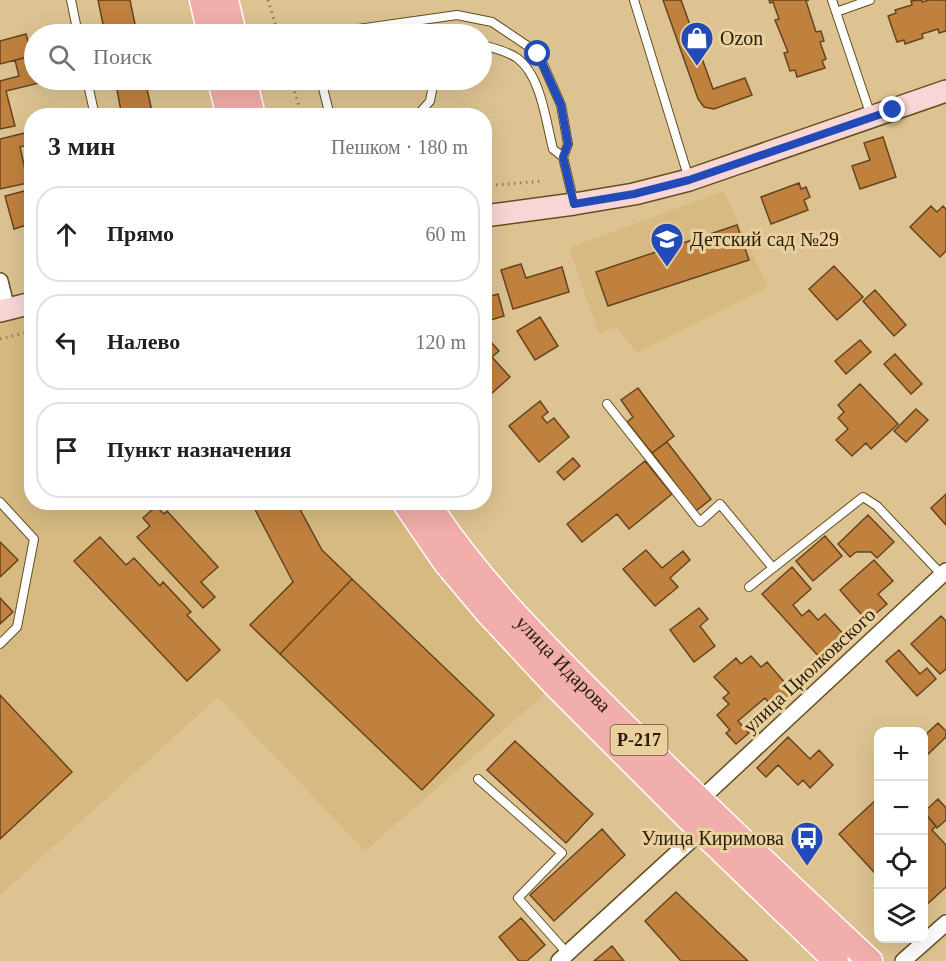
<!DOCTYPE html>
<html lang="ru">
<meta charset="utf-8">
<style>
:root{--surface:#fff;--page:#f2f2f2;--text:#202124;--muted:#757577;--line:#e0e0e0}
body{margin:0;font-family:"Times New Roman",serif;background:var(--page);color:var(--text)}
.controls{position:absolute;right:18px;bottom:18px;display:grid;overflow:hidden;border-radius:12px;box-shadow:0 6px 24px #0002}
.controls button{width:54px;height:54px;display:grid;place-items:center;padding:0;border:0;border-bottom:2px solid var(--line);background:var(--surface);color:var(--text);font:30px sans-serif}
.stop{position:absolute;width:18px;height:18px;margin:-14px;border:4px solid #224bb9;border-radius:50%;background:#fff}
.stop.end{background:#224bb9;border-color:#fff;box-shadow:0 2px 6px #0008}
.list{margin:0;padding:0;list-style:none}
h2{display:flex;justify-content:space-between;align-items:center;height:78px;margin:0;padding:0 24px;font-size:26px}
h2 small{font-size:20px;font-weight:400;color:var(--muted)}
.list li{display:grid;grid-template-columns:39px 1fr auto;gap:18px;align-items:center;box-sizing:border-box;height:96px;margin:0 12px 12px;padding:0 12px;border:2px solid var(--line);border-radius:24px}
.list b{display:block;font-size:22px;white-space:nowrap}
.list em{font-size:20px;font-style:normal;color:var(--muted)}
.icon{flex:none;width:33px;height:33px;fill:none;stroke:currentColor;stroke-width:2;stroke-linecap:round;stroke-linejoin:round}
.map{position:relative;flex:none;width:946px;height:961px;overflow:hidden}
.search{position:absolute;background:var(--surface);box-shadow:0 6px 24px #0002;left:24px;top:24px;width:468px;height:66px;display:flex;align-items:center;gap:15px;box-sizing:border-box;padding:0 21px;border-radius:33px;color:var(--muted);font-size:22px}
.panel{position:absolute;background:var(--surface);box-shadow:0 6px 24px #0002;left:24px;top:108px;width:468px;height:402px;border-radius:24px}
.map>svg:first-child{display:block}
</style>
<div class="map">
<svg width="946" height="961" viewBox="0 0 946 961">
<rect width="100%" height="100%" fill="#dcc391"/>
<path fill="#d6ba81" d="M724,191L768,287L637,353L616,327L599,334L569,248Z
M31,303L32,502L404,503L555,685L365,851L218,697L0,895V311Z"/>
<path fill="#c0813e" stroke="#67441f" stroke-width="1.5" d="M98,0H130L137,34H105Z
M663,0H681L713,89L745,78L752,95L714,109L704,107L698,99Z
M769,0H809L806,1L816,32L821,31L824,41L820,42L826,59L822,61L825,68L797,77L795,70L790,71L784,53L788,52L775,20L779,19L773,2L770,3Z
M922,0V2L929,0H946V31L939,33L938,29L922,34L923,38L905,44L904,40L897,42L888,16L896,13L895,10L912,5L911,1Z
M26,34L32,56L0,64V41Z
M32,56L34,80H38L39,83L6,91L15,126L0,129V81L19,76L15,60Z
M115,80H145L153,116H122Z
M29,132L32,144L20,147L28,183L0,189V139Z
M883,137L896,177L860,189L852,166L870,160L864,143Z
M799,183L801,189L806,187L810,197L804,200L808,210L771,224L761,197Z
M32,189V229L30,224L14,229L5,196Z
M931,206L937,212L943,206L946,209V251L940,257L910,227Z
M737,225L749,260L608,306L596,272Z
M521,264L526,278L562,267L569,292L513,309L501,270Z
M834,266L863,297L837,320L809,289Z
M875,290L906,325L894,336L863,301Z
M498,294L504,316L484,322V298Z
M540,317L558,346L535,360L517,331Z
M860,340L871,352L846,374L835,361Z
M490,341L499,351L492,357L510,377L491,394L484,386V346Z
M895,354L922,384L911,394L884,364Z
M860,384L898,424L871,449L866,443L852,456L836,440L848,429L838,418L844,412L838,405Z
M638,388L674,436L652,453L627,422L633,417L621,400Z
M540,401L548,412L542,417L547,423L554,418L569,437L539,462L509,426Z
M916,409L928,420L906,442L894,431Z
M667,442L711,499L696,511L652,453Z
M573,458L580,466L564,480L557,472Z
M645,461L672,494L629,529L617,514L582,542L567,524Z
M946,494V525L931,508Z
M251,502H296L322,550L352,579L280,654L250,625L293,582Z
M156,506L164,514L167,511L218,567L201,582L215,597L203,608L137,537L150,526L143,518Z
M868,515L894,542L877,558L871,552H856L850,557L838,544Z
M825,536L842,556L813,581L796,561Z
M100,537L126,565L134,558L160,586L163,582L191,612L187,615L220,650L187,681L74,561Z
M0,542L18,560L0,577Z
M646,550L662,568L683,551L690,560L670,578L678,587L655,606L623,569Z
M874,560L893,581L878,594L887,604L867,621L840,590Z
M792,567L811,589L793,605L802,616L809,610L818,620L825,614L846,637L821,659L762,594Z
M352,579L494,715L422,790L280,654Z
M0,598L13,612L0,624Z
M699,608L708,619L700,626L715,646L694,662L670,630Z
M941,616L946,621V669L940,674L911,644Z
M899,650L920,674L927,668L936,679L917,696L886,661Z
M751,656L761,667L767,662L792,691L790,693L792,696L776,711L765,698L738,721L749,733L736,744L726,733L730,730L717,715L729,704L723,698L729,693L714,677L736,658L741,664Z
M0,695L72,772L0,839Z
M938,723L946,731V737L924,758V736Z
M788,737L810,759L819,750L833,765L810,788L803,780L798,785L778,765L766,777L757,768Z
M515,741L593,814L566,843L487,770Z
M878,798V867L874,872L839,834Z
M938,799L946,808V820L937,828L924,812Z
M924,812L936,826L932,830L946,845V887L924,907Z
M602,829L625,855L554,921L530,895Z
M676,892L748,961H681L645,921Z
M521,918L545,945L527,961H519L499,937Z
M612,946L624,961H594Z"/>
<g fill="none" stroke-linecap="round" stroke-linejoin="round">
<g stroke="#654f20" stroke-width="10">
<path id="lane" d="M71,0L78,34
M634,0L689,179
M832,0L871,116
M836,12L870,0
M342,34L351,30L457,15L492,22L538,53L561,105L568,144L563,157L553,149C546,122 541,75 517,58C507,51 493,48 482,45
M87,80L95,116
M321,80L330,116
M417,116L430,101L434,80
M563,157L574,203
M607,404L700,522L720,504L773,568L863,497L877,506L942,575
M0,502L34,539L17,627L0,644
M749,587L773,568
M478,779L562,853L518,898L567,953"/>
</g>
<g stroke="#654f20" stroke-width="18">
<path id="street" d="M0,281L7,309
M701,799L946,571
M559,961L701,831
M903,961L946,923"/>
</g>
<g stroke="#654f20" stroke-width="24">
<path id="secondary" d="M484,216L574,204L634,194L689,180L946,91
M0,311L32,303"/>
</g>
<g stroke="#fff" stroke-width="27">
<g id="primary">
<path d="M202,0L210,34"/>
<path d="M226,0L234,34"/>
<path d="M220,80L229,116"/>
<path d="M244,80L253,116"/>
<path d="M404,502L445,562L487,612L555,685L701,831L836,961"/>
<path id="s1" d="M427,502C477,580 545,646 610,711C695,796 782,879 870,961"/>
</g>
</g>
<path stroke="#8f7d58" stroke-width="3" stroke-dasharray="1.5 4.5" stroke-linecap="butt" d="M268,0L278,34
M291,80L302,116
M484,186L543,181
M0,339L32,331"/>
<use href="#lane" stroke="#fff" stroke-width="8"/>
<use href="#street" stroke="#fff" stroke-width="15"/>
<use href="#secondary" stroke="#f8d6d5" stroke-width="21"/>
<use href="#primary" stroke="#f2aeaa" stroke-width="24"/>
</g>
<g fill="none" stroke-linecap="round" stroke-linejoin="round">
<path stroke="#224bb9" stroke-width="8" d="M538,54L561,105L568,144L563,157L574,204L634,194L689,180L893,110"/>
</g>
<defs>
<g id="shop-pin" transform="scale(1.725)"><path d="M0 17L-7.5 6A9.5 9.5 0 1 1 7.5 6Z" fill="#224bb9" stroke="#e9d09e"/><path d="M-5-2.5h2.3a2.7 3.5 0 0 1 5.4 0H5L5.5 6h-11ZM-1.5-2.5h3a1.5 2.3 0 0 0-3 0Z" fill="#fff"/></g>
<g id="school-pin" transform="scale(1.725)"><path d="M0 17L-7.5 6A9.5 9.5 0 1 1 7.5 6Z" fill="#224bb9" stroke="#e9d09e"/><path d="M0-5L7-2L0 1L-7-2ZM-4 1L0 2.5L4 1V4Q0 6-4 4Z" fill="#fff"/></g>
<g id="bus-pin" transform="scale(1.725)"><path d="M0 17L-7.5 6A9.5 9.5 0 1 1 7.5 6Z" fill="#224bb9" stroke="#e9d09e"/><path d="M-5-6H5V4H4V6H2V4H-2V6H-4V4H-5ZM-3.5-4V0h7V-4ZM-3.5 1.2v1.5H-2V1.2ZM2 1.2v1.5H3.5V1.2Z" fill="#fff"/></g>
</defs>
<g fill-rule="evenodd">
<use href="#shop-pin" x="697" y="38"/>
<use href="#school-pin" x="667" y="239"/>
<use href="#bus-pin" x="807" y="838"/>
</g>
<g text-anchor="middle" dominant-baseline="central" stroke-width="6" stroke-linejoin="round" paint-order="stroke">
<rect fill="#e9d09e" stroke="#615336" stroke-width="1.5" x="610.5" y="725" width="57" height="30" rx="4.5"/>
<g font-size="18" font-weight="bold" fill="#271e0a">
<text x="639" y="740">Р-217</text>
</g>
<g font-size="20" fill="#271e0a" stroke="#e9d09e" text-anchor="start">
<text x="720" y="38">Ozon</text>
<text x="690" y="239">Детский сад №29</text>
<text x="784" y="838" text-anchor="end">Улица Киримова</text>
</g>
<g font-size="20" fill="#271e0a" stroke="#e9d09e">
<text stroke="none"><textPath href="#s1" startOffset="212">улица Идарова</textPath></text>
<text transform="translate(809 670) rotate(-43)">улица Циолковского</text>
</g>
</g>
</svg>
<div class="controls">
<button>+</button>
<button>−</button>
<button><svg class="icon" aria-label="locate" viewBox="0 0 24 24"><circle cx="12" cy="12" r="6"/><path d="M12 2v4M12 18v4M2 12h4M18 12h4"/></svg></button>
<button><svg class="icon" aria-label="layers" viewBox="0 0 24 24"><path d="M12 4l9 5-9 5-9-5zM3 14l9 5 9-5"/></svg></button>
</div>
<div class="stop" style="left:538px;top:54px"></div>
<div class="stop end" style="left:893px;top:110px"></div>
<div class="search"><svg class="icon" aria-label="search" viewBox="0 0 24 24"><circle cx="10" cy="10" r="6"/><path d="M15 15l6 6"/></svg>Поиск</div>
<section class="panel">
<h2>3 мин<small>Пешком · 180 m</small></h2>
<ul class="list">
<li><svg class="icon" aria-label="ahead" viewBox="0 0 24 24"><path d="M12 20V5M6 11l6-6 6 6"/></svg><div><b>Прямо</b></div><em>60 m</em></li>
<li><svg class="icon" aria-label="left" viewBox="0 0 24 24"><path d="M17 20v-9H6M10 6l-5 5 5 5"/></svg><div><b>Налево</b></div><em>120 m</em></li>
<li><svg class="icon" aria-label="arrive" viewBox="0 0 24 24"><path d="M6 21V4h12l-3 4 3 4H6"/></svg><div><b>Пункт назначения</b></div></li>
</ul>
</section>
</div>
